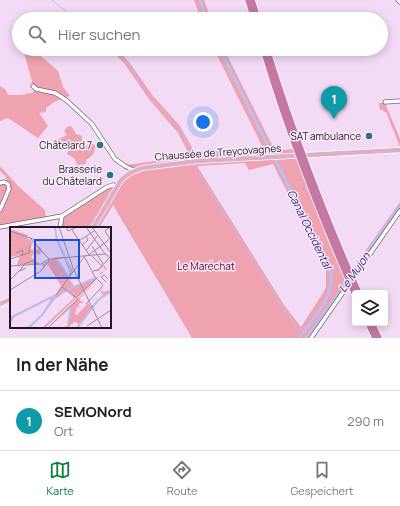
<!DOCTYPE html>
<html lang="de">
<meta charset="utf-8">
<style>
:root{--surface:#fff;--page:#f2f2f2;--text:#222;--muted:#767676;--line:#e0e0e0;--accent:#0b8043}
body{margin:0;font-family:Manrope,sans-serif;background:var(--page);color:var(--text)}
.controls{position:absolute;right:12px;bottom:12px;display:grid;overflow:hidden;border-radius:4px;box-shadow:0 2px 10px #0003}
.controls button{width:36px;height:36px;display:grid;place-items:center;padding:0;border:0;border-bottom:1px solid var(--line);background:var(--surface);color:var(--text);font:20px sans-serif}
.you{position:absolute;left:203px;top:122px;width:14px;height:14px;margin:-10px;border:3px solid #fff;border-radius:50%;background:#1a73e8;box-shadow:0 0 0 6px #1a73e833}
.badge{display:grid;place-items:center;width:26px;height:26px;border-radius:50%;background:var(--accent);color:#fff;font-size:13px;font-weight:700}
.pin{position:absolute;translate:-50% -33px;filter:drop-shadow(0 1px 2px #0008)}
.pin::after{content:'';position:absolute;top:21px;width:14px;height:12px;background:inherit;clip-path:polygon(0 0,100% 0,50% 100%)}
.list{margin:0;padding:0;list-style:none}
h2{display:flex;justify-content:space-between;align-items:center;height:52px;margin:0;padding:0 16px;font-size:17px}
h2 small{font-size:13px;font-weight:400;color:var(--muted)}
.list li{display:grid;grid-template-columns:26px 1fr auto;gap:12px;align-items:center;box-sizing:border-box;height:60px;padding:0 16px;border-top:1px solid var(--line)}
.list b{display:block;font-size:15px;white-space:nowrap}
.list p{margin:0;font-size:13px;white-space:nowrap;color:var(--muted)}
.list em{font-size:13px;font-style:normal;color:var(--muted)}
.icon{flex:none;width:22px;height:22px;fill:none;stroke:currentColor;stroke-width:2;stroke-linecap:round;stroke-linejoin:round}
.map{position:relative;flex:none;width:400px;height:338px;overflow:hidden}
.search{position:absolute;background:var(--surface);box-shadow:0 2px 10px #0003;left:12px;right:12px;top:12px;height:44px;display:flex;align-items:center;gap:10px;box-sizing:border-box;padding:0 14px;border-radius:22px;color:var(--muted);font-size:15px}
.sheet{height:112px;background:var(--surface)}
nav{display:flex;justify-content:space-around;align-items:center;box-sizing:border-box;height:56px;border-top:1px solid var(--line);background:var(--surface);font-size:11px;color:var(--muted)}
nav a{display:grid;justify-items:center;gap:2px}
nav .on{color:var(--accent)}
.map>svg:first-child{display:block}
</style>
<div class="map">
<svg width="400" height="338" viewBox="0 0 400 338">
<rect width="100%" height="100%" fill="#f3daf5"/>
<path fill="#efa2af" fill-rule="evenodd" d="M194,0H204L211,19H201Z
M23,49H33L58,71L63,87L70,96L54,102L46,108V112L39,113L48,126L38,138L8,118L0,121V86L5,89L8,95H22L34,92L33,85Z
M110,49H117L129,62L153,96L180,126L196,155L210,148L213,153L223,147L228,154L264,150L214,49H224L275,151L293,149L347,277L400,202V211L312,338H192L113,205L99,228H66L61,226L62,216L107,187L118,186L134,171L128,167L127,165L190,156L178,133L149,99L124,63ZM245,163L249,170L273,164L326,269V287L323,293L301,327L284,305L197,166Z
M379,103H385L400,139V145L397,146L399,144L386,112H384L383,110H380Z
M71,126L76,134L82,136V141L80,144H78L76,147L83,149L90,143L95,145C95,153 93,156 86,160V164L77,165L75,159L67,154L69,150V145L65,142L59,144L56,141L59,139L67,135L64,131L67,127Z
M0,166L19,187L45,210L46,220L0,227V183H8L5,176L0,171Z"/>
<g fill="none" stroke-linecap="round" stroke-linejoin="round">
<path stroke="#b7bff4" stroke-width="1" d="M52,0L76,19
M113,49L125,60L149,96
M151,98L181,131L194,157
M195,164L201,176L301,335"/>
<path stroke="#b7bff4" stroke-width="3" d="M200,0L206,19
M220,49L271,152
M276,161L331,272C334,298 313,318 299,338
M307,338L400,206"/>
<g stroke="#79637b" stroke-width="5">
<path id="minor" d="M398,0L400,2
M33,86L36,89L55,93L66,100L92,124L115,159L125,166L135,171
M385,102L400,101
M0,183L4,182L8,184L9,189L0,210
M0,227L62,216L107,187L113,185L118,186
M60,228L62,216
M311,338L400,211"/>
</g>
<g stroke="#fff" stroke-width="6">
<path id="major" d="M93,228L121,180L130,173L142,168L198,161L400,150
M0,304L11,299"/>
</g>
<g stroke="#fff" stroke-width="7">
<path id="highway" d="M248,0L254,19
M252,0L258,19
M368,323L375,338
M372,323L379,338"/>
</g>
<use href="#minor" stroke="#fff" stroke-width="3.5"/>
<use href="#major" stroke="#dcaec7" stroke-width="4.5"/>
<use href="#highway" stroke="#c478a2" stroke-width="5.5"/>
<g stroke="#fff" stroke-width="7" stroke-linecap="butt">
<path id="highway-bridge" d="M263,49C288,133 320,215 355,295
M267,49C293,132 324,214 359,293"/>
</g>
<use href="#highway-bridge" stroke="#c478a2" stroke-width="5.5"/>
</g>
<g fill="#2c737f" stroke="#faebfc" stroke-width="1.5">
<circle cx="369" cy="136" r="4"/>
<circle cx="100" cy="145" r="4"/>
<circle cx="110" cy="175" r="4"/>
</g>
<g text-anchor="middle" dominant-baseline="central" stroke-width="3" stroke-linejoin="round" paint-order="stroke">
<g font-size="10" fill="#211822" stroke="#faebfc" text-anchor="end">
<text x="361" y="136">SAT ambulance</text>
<text x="92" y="145">Châtelard 7</text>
<text x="102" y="169">Brasserie<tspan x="102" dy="12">du Châtelard</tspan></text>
</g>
<g font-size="10" fill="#211822" stroke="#faebfc">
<text transform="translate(218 152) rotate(-4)">Chaussée de Treycovagnes</text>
</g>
<g font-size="10" fill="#640426" stroke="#faebfc">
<text x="206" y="266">Le Maréchat</text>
</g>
<g font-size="11" font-style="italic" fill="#281d80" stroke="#faebfc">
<text transform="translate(310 229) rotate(64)">Canal Occidental</text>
<text transform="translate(354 272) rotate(-55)">Le Mujon</text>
</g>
</g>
<g transform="translate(10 227)">
<rect width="101" height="101" fill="#f3daf5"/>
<path d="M45,0L48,16L63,44L59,51L64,59L90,49L91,45L95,44L94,39L87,45V43L94,38L97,42L101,38L35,101H32L63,72V69L57,64L45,72L32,89L19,101H17L32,88L42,70L5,89L1,95L0,90L46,67L51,59L37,36L34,40L31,38L46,30L34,16L46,30H54L47,14ZM55,31L61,43L58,49L47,32ZM3,3L18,8L17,11L23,15L20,22L28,23L27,18L31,21L32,24L29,28L25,26L21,30L30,37L7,38L10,28L0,30V16L3,15H0V4ZM87,53L69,72L74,76H70L68,79L72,81L67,80L65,87L67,88L78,76L81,80L93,68L90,64L91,62L92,65L101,63V66L91,71L68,101V96L64,95L58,101H53L58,98L60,81L37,101Z" fill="#efa2af" fill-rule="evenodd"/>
<path fill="none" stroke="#b7bff4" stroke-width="2" d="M45,0L47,13L55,30M55,31L61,47M48,34L58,49M48,67L85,51M0,91L46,68M58,97L61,80M18,101L32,88L46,68M67,101L88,73L101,64"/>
<path fill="none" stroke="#9f8ca1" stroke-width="1" d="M49,0L63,41L92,101M56,0L58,4L67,0M76,0L95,27M82,0L101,26M100,0L95,4L100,12M62,3L80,29M0,4L26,13M20,11L39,32M69,14L84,4M72,18L78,13L76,9M82,19L93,37M76,24L87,9M6,26L13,23L12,29M79,28L101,11M74,29L85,50L93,58M82,29L92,39M0,32L19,26L20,18M0,39L31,37L39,32M16,41L10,44L14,37L25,33L24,38M83,44L88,43L100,30M0,53L10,43M96,55L91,50L94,48L98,52M0,63L31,44L40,32L95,27L101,31M46,68L74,30M67,70L86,52M76,77L93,59M77,99L101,83M38,101L68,72L52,60"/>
<path fill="#1d4ed8" fill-opacity="0.15" stroke="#1d4ed8" stroke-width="2" d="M25,13H69V51H25Z"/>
<rect width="101" height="101" fill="none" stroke="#211822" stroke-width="2"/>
</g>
</svg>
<div class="controls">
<button><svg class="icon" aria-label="layers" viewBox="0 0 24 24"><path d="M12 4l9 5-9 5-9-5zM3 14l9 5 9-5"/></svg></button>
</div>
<div class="you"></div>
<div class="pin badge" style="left:334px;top:119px;background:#0f9aa8">1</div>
<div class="search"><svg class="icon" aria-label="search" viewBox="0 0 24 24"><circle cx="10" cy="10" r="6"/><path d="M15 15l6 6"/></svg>Hier suchen</div>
</div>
<section class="sheet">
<h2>In der Nähe<small></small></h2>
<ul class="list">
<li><span class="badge" style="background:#0f9aa8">1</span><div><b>SEMONord</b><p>Ort</p></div><em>290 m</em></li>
</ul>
</section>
<nav>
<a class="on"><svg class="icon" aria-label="map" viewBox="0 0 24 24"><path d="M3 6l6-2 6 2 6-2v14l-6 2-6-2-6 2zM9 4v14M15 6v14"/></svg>Karte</a>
<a><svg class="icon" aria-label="directions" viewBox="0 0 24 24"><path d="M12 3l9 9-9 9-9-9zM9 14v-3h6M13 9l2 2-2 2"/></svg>Route</a>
<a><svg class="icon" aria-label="saved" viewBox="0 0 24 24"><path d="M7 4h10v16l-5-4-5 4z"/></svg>Gespeichert</a>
</nav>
